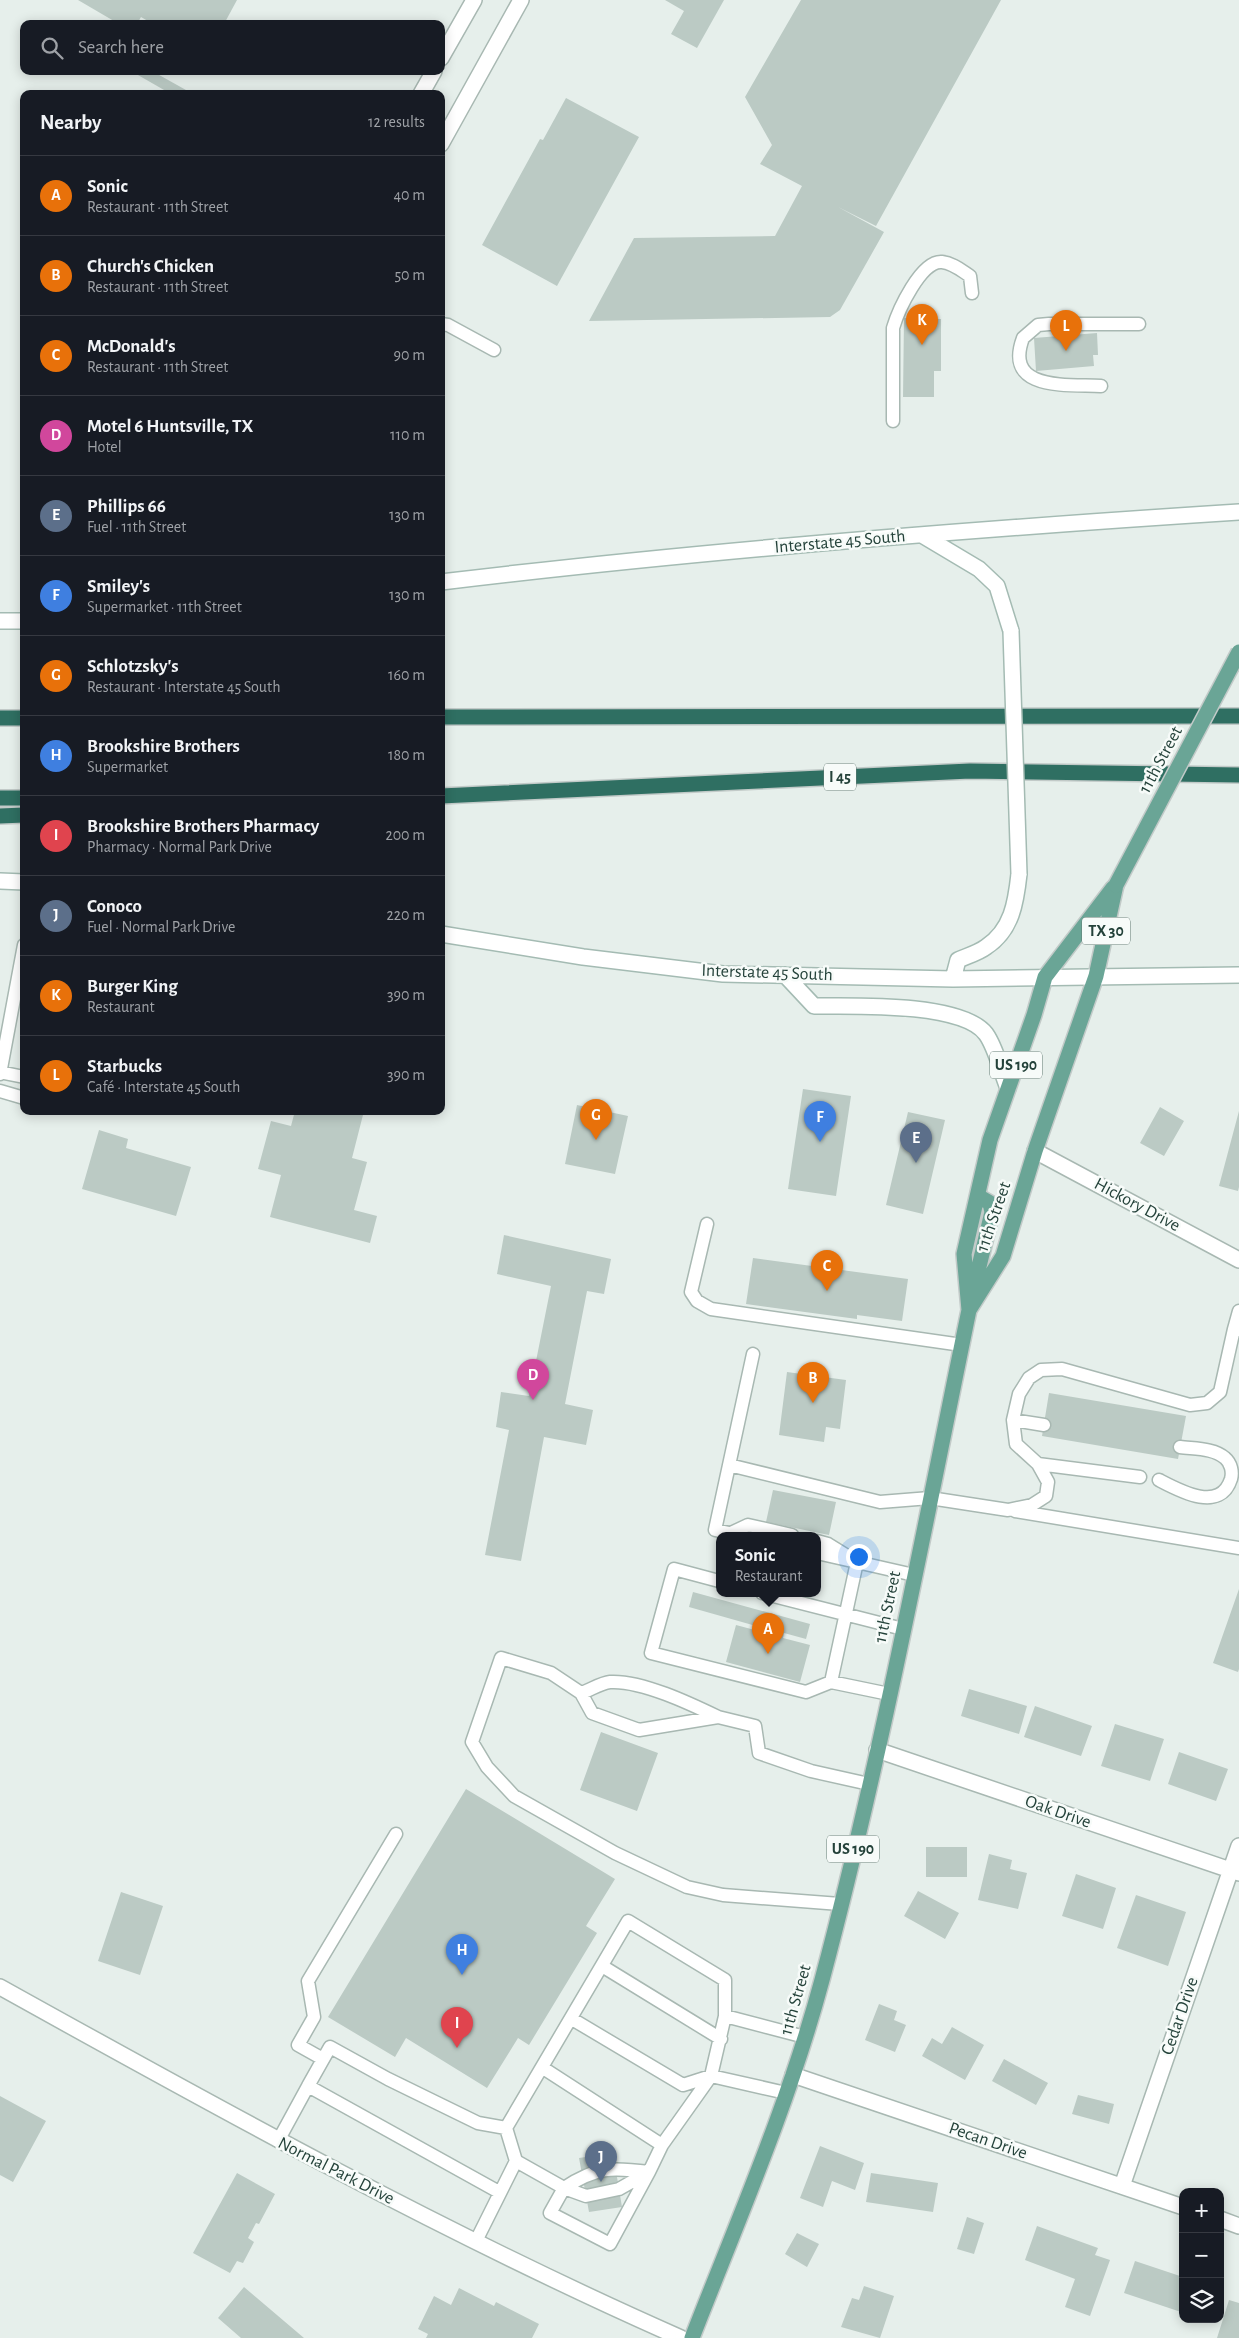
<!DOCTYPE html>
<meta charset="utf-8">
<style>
:root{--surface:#171b24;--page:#242831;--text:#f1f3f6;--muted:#9ea1a6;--line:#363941;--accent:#0b8043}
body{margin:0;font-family:"Alegreya Sans",sans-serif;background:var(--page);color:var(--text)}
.controls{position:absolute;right:15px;bottom:15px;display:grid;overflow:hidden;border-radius:10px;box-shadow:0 2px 12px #0003}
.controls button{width:45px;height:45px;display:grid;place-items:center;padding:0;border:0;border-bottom:1px solid var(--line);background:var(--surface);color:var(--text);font:25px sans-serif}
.you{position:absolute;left:858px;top:1556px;width:18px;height:18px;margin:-12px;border:4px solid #fff;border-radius:50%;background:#1a73e8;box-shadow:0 0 0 8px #1a73e833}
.badge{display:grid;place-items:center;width:32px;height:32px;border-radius:50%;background:var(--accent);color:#fff;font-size:16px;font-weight:700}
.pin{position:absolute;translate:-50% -41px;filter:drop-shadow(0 1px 2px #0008)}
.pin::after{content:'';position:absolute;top:26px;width:18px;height:15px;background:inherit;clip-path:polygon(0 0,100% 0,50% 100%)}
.popup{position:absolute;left:716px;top:1532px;width:105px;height:65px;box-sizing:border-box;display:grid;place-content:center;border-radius:10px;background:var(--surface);filter:drop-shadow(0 1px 4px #0005);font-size:16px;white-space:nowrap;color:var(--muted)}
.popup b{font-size:19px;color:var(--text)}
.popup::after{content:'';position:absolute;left:50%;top:100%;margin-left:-10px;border:10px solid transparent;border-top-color:var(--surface)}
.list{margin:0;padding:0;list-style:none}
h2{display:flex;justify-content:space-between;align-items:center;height:65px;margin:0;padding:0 20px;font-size:21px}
h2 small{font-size:16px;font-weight:400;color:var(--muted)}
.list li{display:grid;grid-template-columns:32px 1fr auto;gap:15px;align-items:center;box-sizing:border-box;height:80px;padding:0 20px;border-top:1px solid var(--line)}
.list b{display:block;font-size:19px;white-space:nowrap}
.list p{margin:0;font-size:16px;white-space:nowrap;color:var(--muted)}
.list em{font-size:16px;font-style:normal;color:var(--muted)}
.icon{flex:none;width:28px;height:28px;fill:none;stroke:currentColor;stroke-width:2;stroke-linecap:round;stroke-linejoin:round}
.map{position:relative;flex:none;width:1239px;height:2338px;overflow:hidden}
.search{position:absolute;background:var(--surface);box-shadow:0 2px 12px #0003;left:20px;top:20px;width:425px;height:55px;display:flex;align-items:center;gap:12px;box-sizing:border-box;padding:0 18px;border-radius:10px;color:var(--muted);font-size:19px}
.panel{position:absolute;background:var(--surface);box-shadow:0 2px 12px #0003;left:20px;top:90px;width:425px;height:1025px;border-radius:10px}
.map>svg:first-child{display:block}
</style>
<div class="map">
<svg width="1239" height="2338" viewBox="0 0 1239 2338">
<rect width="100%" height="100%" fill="#e6efeb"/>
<path fill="#bbcac4" d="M78,0H237L224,24H153L141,17L137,24H119Z
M665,0H724L697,48L671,34L684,11Z
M801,0H1001L876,226L838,207L884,232L840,310L830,317L589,321L634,238L775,236L802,186L760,164L772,145L745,97Z
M131,71H152L186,90L184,94H171Z
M566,98L639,137L557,286L482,245L540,139L543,140Z
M904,318L941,319V371H934V397H903Z
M1097,333L1098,355H1093L1094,366L1036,371L1034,338Z
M803,1089L851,1096L836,1196L788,1189Z
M577,1105L628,1116L615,1174L565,1164Z
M1160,1107L1184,1121L1164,1156L1140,1143Z
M295,1111H364L352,1158L367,1162L354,1210L377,1216L370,1243L270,1217L281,1175L258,1169L271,1121L291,1126Z
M1239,1111V1187L1238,1191L1219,1186Z
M908,1112L945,1120L923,1214L886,1205Z
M99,1130L128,1139L126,1148L191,1167L176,1216L82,1189Z
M504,1235L611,1259L604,1294L587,1291L565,1404L593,1410L586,1445L544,1437L521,1561L485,1555L509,1430L496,1427L501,1392L529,1396L551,1286L497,1274Z
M753,1258L908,1279L902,1321L857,1315V1319L746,1304Z
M787,1372L846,1380L840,1429L826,1427L824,1442L779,1435Z
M1049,1393L1186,1416L1178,1459L1042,1436Z
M773,1490L836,1502L829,1535L766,1522Z
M1239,1589V1669L1238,1672L1213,1663Z
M693,1592L810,1624L806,1639L784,1633L783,1638L810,1645L800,1682L726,1662L736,1625L766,1633L767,1629L689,1607Z
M969,1689L1027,1706L1019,1734L961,1716Z
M1035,1706L1092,1726L1081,1756L1024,1737Z
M1115,1724L1164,1739L1150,1781L1101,1766Z
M601,1732L658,1753L637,1811L580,1790Z
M1179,1752L1228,1769L1216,1801L1168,1784Z
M466,1789L615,1879L586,1926L597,1933L529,2045L518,2038L487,2088L406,2038L395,2057L328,2017Z
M926,1847H967V1877H926Z
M989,1854L1012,1860L1010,1869L1027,1873L1018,1909L978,1900Z
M1076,1874L1116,1888L1103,1929L1062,1916Z
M918,1891L959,1913L945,1939L904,1916Z
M121,1892L163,1906L140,1975L98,1961Z
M1136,1895L1186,1912L1168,1966L1117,1948Z
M879,2004L897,2011L894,2020L906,2025L895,2052L865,2040Z
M952,2027L984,2045L965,2080L922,2056L932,2038L942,2044Z
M1004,2059L1048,2083L1036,2105L992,2081Z
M1078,2095L1114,2104L1109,2124L1072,2114Z
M0,2096L46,2121L13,2182L0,2175Z
M820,2146L864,2163L855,2190L832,2181L823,2207L800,2198Z
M613,2153L622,2207L589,2212L579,2158Z
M237,2173L275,2194L259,2224L256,2223L248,2238L254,2242L243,2263L237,2261L230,2273L193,2253Z
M871,2173L938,2183L933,2212L866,2202Z
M967,2217L984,2223L974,2254L957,2249Z
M1037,2226L1098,2248L1095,2255L1110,2260L1090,2316L1065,2307L1075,2279L1025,2260Z
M797,2233L819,2244L807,2267L785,2254Z
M1135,2261L1183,2277L1181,2312L1124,2293Z
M864,2286L894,2296L880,2338L841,2327L852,2298L859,2300Z
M244,2287L304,2338H241L218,2318Z
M459,2288L494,2306L496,2302L539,2324L532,2338H426L428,2334L418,2329L434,2296L451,2305Z
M1229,2300L1239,2303V2338H1217Z"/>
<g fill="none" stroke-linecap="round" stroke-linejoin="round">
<g stroke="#a8b8b2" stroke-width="15">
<path id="lane" d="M441,324L448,325L494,350
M1101,386C1069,384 1003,392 1023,338L1038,325L1049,324H1139
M893,421V328C898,311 921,260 942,262C953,263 962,271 970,276L972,293
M0,1072L24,1077
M0,1074L24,945
M0,1091L24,1098
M707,1224L691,1292L697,1301L711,1309L962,1345
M1239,1311L1234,1329L1239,1330
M1013,1420L1044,1425
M1038,1464L1140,1477
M729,1465L880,1502L930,1498L1008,1510L1032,1505L1046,1496L1048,1482L1038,1464L1016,1444L1013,1420L1019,1394L1029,1378L1041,1370L1062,1369L1190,1405L1207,1403L1220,1392L1234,1329
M1159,1480C1180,1491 1220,1513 1231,1479C1233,1472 1231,1463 1225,1458C1214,1448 1194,1449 1180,1447
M1015,1511L1239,1548
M731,1533L748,1525L792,1535
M739,1535L715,1530L753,1354
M817,1541L828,1544L857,1562L831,1682
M817,1553L914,1575
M719,1581L674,1569L651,1653L806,1692L831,1682L889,1694
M762,1593L903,1629
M581,1693C590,1690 601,1683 610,1682C641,1680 691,1704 718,1717
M840,1904L723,1895L687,1887L615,1853L514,1796L487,1767L472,1742L501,1658L551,1673L581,1693L592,1713L639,1730L718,1717L755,1726L759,1753L811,1771L869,1784
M602,1966L721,2039
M572,2019L683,2085L711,2076
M323,2059L298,2045L314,2017L308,1981L396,1834
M543,2068L662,2145
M308,2086L330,2047L388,2079L478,2123L506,2128
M786,2093L711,2076L725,2016L805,2037
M278,2141L308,2086L499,2192
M516,2161L564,2188L550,2213L610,2244L649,2172C611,2167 596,2167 564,2188L586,2196L619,2189L649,2172L662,2145L711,2076
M476,2241L516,2161L506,2128L628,1921L725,1980V2016"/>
</g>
<g stroke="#a8b8b2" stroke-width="18">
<path id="street" d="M441,58L474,0
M421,94L434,71
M441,144L521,0
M1035,1151L1239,1260
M877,1750L1239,1873
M0,1987C223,2111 447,2235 681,2338
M793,2075L1183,2207
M1122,2186L1239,1846
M1220,2219L1239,2226"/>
</g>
<g stroke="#a4bbb3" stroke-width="18">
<path id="secondary" d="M922,535L979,569L997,586L1011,631
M441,582C706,550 973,529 1239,512
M0,621H24
M0,881L24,882
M441,934L583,957L723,974L953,979L1239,975
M785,975L814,1006C852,1006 962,1002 986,1034C996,1048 1001,1071 1008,1088
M953,979L958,960C967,956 978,953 986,947C1012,930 1016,902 1019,874"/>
</g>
<g stroke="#c2cac8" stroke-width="18">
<path id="primary" d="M972,1296L992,1212L990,1203L978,1196
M969,1310L964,1254L990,1140L1034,1015L1045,977L1113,888
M692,2338C738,2220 789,2103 822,1980C881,1759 923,1534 969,1310L1003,1256L1035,1151L1096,976L1116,885"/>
</g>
<g stroke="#c2cac8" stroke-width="18">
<path id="highway" d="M441,717L1239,716
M0,718H24
M441,796L970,771L1239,775
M0,798H24
M0,816L24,815"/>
</g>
<use href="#lane" stroke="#fff" stroke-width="12"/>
<use href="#street" stroke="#fff" stroke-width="15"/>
<use href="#secondary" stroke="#fff" stroke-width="15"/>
<use href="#primary" stroke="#6aa596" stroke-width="15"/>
<use href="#highway" stroke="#2f6f62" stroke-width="15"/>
<g stroke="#a4bbb3" stroke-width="18" stroke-linecap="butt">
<path id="secondary-bridge" d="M1011,631L1019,874"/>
</g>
<g stroke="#c2cac8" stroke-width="18" stroke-linecap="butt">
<path id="primary-bridge" d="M1116,885L1239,652"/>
</g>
<use href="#secondary-bridge" stroke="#fff" stroke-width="15"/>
<use href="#primary-bridge" stroke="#6aa596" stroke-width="15"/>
</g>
<g text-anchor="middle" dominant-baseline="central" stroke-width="5" stroke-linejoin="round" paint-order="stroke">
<g fill="#f7fbf9" stroke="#637a73" stroke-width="1">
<rect x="824" y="763.5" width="32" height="27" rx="4"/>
<rect x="1082" y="917.5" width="48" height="27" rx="4"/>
<rect x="990" y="1051.5" width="52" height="27" rx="4"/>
<rect x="827" y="1835.5" width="52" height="27" rx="4"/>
</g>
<g font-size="16" font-weight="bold" fill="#24423a">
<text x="840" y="777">I 45</text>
<text x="1106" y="931">TX 30</text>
<text x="1016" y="1065">US 190</text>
<text x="853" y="1849">US 190</text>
</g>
<g font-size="18" fill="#24423a" stroke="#f7fbf9">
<text transform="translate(840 542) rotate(-5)">Interstate 45 South</text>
<text transform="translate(1161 760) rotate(-62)">11th Street</text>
<text transform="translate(767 973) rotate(2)">Interstate 45 South</text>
<text transform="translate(1137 1205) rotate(28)">Hickory Drive</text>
<text transform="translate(994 1217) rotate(-71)">11th Street</text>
<text transform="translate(888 1607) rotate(-78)">11th Street</text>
<text transform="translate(1058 1812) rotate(19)">Oak Drive</text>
<text transform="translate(796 2000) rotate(-74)">11th Street</text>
<text transform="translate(1180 2016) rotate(-71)">Cedar Drive</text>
<text transform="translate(988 2141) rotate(19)">Pecan Drive</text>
<text transform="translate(336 2171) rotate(27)">Normal Park Drive</text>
</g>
</g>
</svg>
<div class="controls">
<button>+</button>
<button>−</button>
<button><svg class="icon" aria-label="layers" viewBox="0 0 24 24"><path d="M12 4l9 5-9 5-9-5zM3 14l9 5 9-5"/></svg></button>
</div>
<div class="you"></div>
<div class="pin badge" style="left:768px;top:1654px;background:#e8710a">A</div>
<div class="popup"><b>Sonic</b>Restaurant</div>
<div class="pin badge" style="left:813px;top:1403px;background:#e8710a">B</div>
<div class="pin badge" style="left:827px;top:1291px;background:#e8710a">C</div>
<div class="pin badge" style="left:533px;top:1400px;background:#d1479c">D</div>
<div class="pin badge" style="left:916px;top:1163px;background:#5c6f8a">E</div>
<div class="pin badge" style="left:820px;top:1142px;background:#3f7fe0">F</div>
<div class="pin badge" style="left:596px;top:1140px;background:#e8710a">G</div>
<div class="pin badge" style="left:462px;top:1975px;background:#3f7fe0">H</div>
<div class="pin badge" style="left:457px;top:2048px;background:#e0444e">I</div>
<div class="pin badge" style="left:601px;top:2182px;background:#5c6f8a">J</div>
<div class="pin badge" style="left:922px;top:345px;background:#e8710a">K</div>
<div class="pin badge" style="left:1066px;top:351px;background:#e8710a">L</div>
<div class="search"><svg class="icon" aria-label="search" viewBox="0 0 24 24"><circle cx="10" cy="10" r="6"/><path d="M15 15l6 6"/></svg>Search here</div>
<section class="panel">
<h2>Nearby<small>12 results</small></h2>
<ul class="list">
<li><span class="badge" style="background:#e8710a">A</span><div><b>Sonic</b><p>Restaurant · 11th Street</p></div><em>40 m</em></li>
<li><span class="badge" style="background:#e8710a">B</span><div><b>Church's Chicken</b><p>Restaurant · 11th Street</p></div><em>50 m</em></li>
<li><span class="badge" style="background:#e8710a">C</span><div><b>McDonald's</b><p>Restaurant · 11th Street</p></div><em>90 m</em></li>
<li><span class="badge" style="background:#d1479c">D</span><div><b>Motel 6 Huntsville, TX</b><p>Hotel</p></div><em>110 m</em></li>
<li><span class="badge" style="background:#5c6f8a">E</span><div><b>Phillips 66</b><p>Fuel · 11th Street</p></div><em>130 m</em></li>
<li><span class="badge" style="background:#3f7fe0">F</span><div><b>Smiley's</b><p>Supermarket · 11th Street</p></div><em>130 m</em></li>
<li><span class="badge" style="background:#e8710a">G</span><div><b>Schlotzsky's</b><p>Restaurant · Interstate 45 South</p></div><em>160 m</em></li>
<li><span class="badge" style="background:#3f7fe0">H</span><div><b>Brookshire Brothers</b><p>Supermarket</p></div><em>180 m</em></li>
<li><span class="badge" style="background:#e0444e">I</span><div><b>Brookshire Brothers Pharmacy</b><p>Pharmacy · Normal Park Drive</p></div><em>200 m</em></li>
<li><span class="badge" style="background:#5c6f8a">J</span><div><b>Conoco</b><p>Fuel · Normal Park Drive</p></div><em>220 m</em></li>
<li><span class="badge" style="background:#e8710a">K</span><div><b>Burger King</b><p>Restaurant</p></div><em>390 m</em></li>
<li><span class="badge" style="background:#e8710a">L</span><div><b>Starbucks</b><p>Café · Interstate 45 South</p></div><em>390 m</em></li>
</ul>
</section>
</div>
